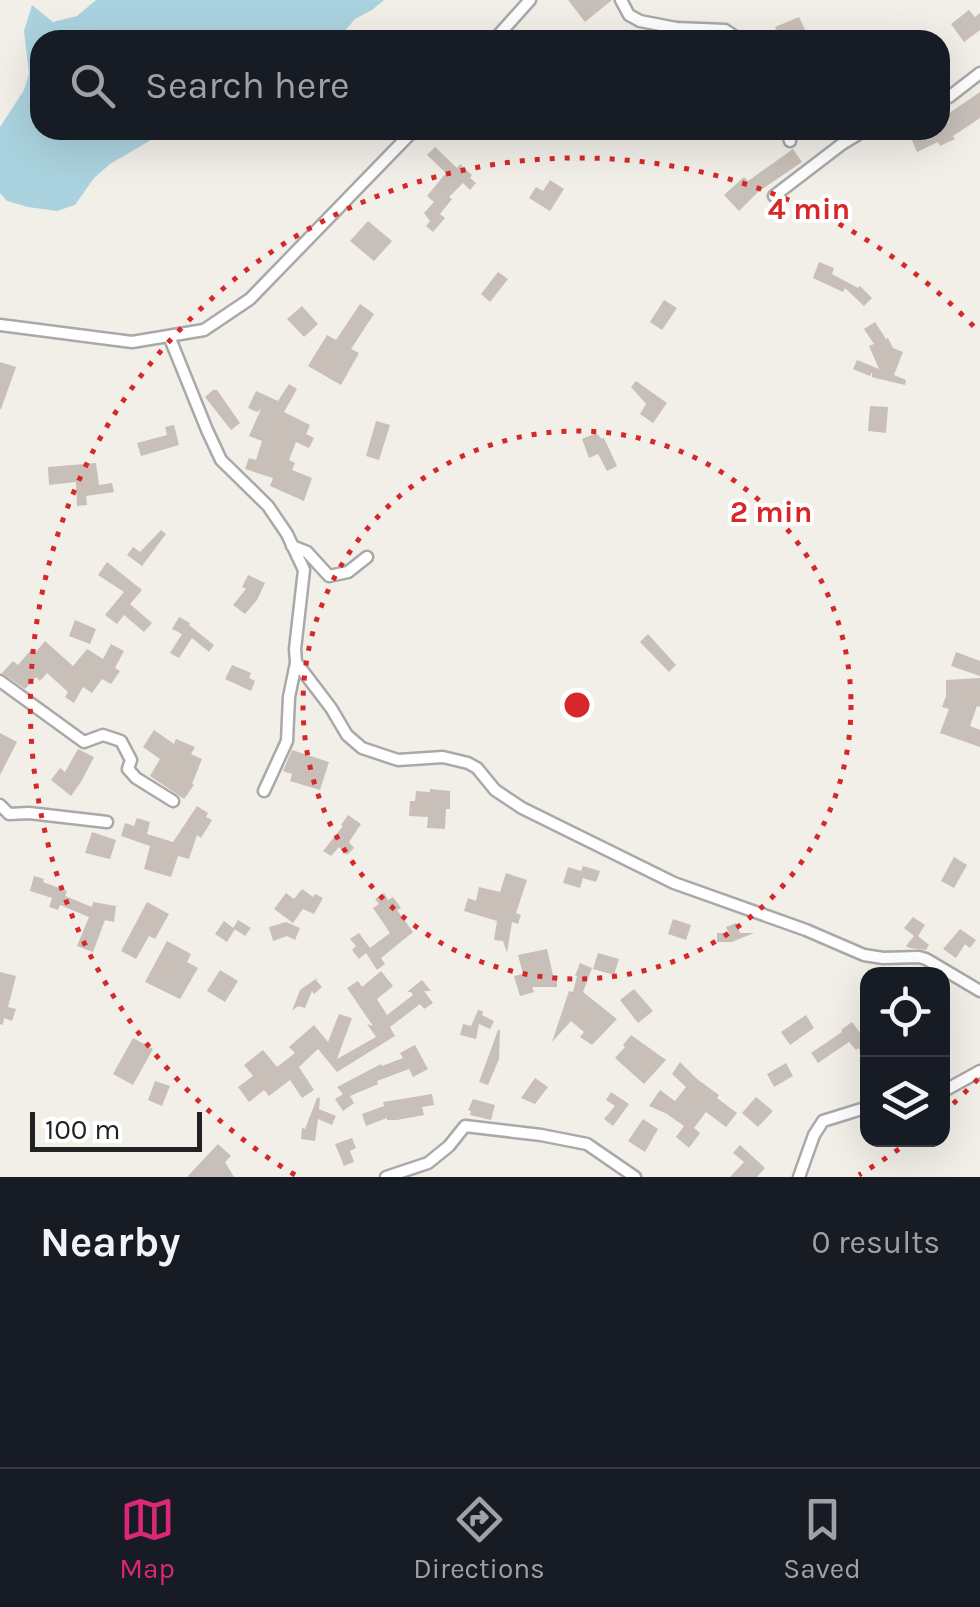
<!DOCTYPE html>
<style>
:root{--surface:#171b24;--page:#20242c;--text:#f1f3f6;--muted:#9ea1a6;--line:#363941;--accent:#db2777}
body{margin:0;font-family:Karla,sans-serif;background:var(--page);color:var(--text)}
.controls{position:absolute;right:30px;bottom:30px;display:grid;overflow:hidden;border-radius:20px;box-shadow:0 10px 40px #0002}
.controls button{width:90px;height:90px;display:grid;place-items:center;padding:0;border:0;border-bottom:2px solid var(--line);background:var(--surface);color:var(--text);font:50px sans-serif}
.scale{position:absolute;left:30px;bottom:25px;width:172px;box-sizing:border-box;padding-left:10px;border:5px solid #222;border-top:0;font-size:28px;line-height:35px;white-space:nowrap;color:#222;-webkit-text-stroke:8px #fff;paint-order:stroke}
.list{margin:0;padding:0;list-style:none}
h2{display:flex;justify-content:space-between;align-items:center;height:130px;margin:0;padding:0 40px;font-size:42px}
h2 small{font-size:32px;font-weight:400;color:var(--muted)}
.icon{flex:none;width:55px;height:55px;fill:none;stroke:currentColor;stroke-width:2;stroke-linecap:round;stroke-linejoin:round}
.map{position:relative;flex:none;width:980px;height:1177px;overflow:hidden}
.search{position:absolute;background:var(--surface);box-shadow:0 10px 40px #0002;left:30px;right:30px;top:30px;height:110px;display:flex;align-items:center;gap:25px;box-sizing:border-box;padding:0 35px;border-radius:30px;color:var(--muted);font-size:38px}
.sheet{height:290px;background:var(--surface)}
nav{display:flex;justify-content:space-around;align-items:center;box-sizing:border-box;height:140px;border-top:2px solid var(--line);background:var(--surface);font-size:28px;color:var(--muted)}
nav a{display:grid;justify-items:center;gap:5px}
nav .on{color:var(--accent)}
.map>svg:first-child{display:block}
</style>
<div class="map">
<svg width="980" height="1177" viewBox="0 0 980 1177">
<rect width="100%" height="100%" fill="#f2efe9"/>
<path fill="#aad3df" d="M96,0H384L372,10L355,19L337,40H40V130H168L110,164L94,178L75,205L57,211L28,207L7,201L0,193V127L24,90L29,74L24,31L32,5L53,22L77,16Z"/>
<path fill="#c7bfb8" d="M568,0H612L585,22Z
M969,10L975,17L980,13V30L964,42L951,24Z
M799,17L807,34L792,40H781L775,27Z
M980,92V118L953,136L955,139L940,146L938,142L917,152L911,138L926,131L927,133L940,130V127L949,122L945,116Z
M435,147L457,168L460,164L472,175L470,178L476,183L470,190L463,183L449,197L452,199L440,214L445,218L433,232L426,226L430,221L424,213L434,202L427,196L446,173L427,155Z
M793,149L802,162L758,192L739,211L724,195L744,177L748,181Z
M550,180L564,189L550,211L529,198L536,187L543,191Z
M368,221L392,241L374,261L350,241Z
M819,262L834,268L832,274L858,288L860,286L872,298L864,306L845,288L843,292L813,278Z
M498,272L508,279L490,302L481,294Z
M664,300L677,308L662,330L650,322Z
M360,304L374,314L351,349L359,353L341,385L308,366L327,335L336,340Z
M302,306L318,324L304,337L287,319Z
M875,322L886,339L888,338L893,348L903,352L894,375L906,380L905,385L875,378L872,377V372L870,376L853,369L857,360L879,369L869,346L874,344L864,329Z
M0,362L16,367L1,409H0Z
M636,381L667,403L653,423L640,414L646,404L631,387Z
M289,384L297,389L284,412L310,425L306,434L314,438L309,448L296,442L289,460L295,463L292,470L312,478L304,501L270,486L273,478L245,469L249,458L256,460L262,441L249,436L261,409L257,412L248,408L256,391L278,401Z
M213,390H217L240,423L231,430L205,397Z
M870,406L888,407L886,433L868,431Z
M376,421L390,425L379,460L366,456Z
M174,425L179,445L141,456L137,443L167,435L165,427Z
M596,433L602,439L604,438L617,466L607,471L598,454L589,458L582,439Z
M96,463L99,485L112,483L114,492L86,496L87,505L77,506L76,482L49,485L48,467Z
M161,530L166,534L142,566L127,555L133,547L140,552Z
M107,562L142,590L130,604L152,623L144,632L124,615L117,624L105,615L124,592L98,575Z
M248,575L265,583L257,600L245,614L233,605L246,589L242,587Z
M179,617L190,623L189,625L214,645L209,652L192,638L179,658L170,653L182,634L172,629Z
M75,620L96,629L90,644L69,636Z
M648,634L676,665L669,672L640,642Z
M45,641L73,666L87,649L103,659L111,644L124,651L115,668L120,671L111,684L102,679L92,693L83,687L74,703L65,697L68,692L47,673L40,681L36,677L25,689L2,673L13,661L18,665L30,651L34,654Z
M956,652L980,661V676L951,666Z
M232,665L251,673L249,678L255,681L251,691L225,679Z
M980,678V707L977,706L970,726L980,730V747L940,733L949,709L942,707L946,696V680Z
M154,730L174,744L176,739L195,747L191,754L202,759L192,784L194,785L184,799L150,776L160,759L143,747Z
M0,733L17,742L0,775Z
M78,749L94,757L82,780L71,796L51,780L60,768L65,772Z
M292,750L329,762L320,790L290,781L292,774L283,771Z
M430,789L450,791V809H446L445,829L427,828L428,817L409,816L410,801H415L416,791L430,792Z
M197,806L208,813L206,817L212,820L201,838L197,835L189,859L178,856L171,877L144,869L150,846L121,836L125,823L134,826L137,818L150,822L147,834L173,842Z
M348,815L361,824L349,842L354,848L347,855L339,847L331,856L323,851L343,826L341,825Z
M92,832L116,840L110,859L85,853Z
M954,857L967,865L954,888L941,881Z
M583,866L600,871L596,882L583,878L580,888L563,883L568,867L581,871Z
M506,873L527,880L516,913L521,915L518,924L512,922L507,953L503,941L494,940L497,921L464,911L468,898L476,901L479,887L500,892Z
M34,876L44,879L43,882L67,891L65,896L92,907L93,902L116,906L114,922L105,920L93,952L77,946L89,917L60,905L58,910L49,907L52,898L30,891Z
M302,889L313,897L315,894L323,898L314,914L303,909L293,923L274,909L286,893L294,899Z
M384,893L388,900L393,897L401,908L397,910L413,932L381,958L385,964L377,970L366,953L359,959L352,950L356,946L350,939L359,933L370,948L390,933L373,908L379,904L375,899Z
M147,902L169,914L155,939L149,936L136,959L121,951Z
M913,917L925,925L918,936L929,945L926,950L910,948L906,946L914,936L904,928Z
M673,919L691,925L686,940L668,934Z
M238,920L251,928L245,936L233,928L235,929L227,942L215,934L224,921L233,928Z
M286,922L300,928L295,940L287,936L273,941L269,927Z
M736,923L740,933H754L732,942H717V933H729L726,927Z
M960,929L976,940L970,948L965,944L956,958L943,949Z
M167,941L191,954L187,962L198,968L180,999L145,982Z
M547,949L553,975H557V987H532L534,992L520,996L514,976L523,974L518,955Z
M598,953L619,959L614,975L593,969Z
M580,963L592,968L583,992L617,1019L592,1045L580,1037L584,1032L571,1021L552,1042L569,991L573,992L577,976H575Z
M220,970L238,981L225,1002L207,991Z
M381,971L393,986L377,999L387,1015L413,995L411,992H407L422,980L431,991H424L433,1003L424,1009L420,1004L390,1027L395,1036L337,1072L318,1049L299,1067L314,1090L302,1098L290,1080L269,1096L264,1090L249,1102L238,1087L253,1076L244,1065L263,1050L277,1067L295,1053L289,1047L314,1025L328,1042L339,1014L352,1018L337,1059L376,1037L367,1024L373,1026L347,988L358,981L362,987Z
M0,972L16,976L8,1007L16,1009L12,1021L4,1018L3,1025L0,1024Z
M317,978L316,980L322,987L314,994L312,991L305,1008L298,1006L292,1011L300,990Z
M634,989L653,1011L638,1023L620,1000Z
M478,1010L483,1011L482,1015L494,1021L490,1029L479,1024L476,1039L460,1035L463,1024L471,1026Z
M806,1015L814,1028L790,1045L781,1032Z
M852,1022L868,1043V1060L858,1048L856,1050L849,1042L818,1063L811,1053L842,1032L841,1030Z
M498,1030H500L499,1059L488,1085L479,1082Z
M631,1035L666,1060L644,1084L615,1058L625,1047L623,1045Z
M133,1038L153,1049L133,1085L113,1074Z
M415,1045L428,1069L413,1077L409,1069L377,1081L378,1084L350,1096L354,1103L343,1111L335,1099L343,1094L337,1087L381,1064L382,1066L403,1058L400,1053Z
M680,1062L697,1079L719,1095L717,1098L737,1113L726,1127L706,1112L694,1128L700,1133L689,1148L676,1137L684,1126L667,1114L649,1106L660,1090L675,1101L686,1087L672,1074Z
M786,1063L793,1076L774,1087L767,1074Z
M535,1078L548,1087L535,1104L521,1098Z
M155,1081L170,1086L162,1106L148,1100Z
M611,1092L629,1104L613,1126L604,1119L615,1106L606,1100Z
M432,1094L434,1105L422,1107L424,1115L397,1120H387V1118L366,1126L362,1114L384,1106L383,1102Z
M756,1097L773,1111L758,1127L742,1113Z
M317,1098H320L319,1109L336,1116L332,1125L318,1119L315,1141L301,1139L302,1128L305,1129Z
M473,1099L495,1105L491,1120L470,1115L471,1111L468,1110Z
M643,1119L658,1129L645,1152L628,1141Z
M352,1138L356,1148L350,1151L354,1162L344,1166L335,1144Z
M218,1144L231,1156L225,1162L234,1177H187Z
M740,1145L765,1168L757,1177H730L744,1162L733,1153Z"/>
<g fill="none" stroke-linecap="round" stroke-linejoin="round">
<g stroke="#a9a9a9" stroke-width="15">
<path id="street" d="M621,0L629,15L640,21L676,28L725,30L740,40
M494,40L530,0
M940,101L949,97L980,73
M787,130L790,141
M774,196L842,144L865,130
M0,325L132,342L204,330L250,299L414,130
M169,336L207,430L221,460L268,506L287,534L304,570L295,649L296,662L331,708L347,735L362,748L398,760L443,757L468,763L477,768L495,790L522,808L674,883L806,930L864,955L883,958L919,957L926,959L980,991
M292,546L307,552L329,576L348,572L367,557
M0,681L84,742L103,735L121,741L131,760L128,769L136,778L173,801
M264,791L287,741L289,697L296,663
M0,805L9,814L29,813L107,822
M942,1092L980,1071
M386,1177L428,1163L449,1146L465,1126L541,1135L587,1144L635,1177
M799,1177L814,1135L823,1121L868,1107"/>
</g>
<use href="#street" stroke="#fff" stroke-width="10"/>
</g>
<g fill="none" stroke="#d62828" stroke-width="5" stroke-dasharray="5 10">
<circle cx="577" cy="705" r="274"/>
<path d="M978 1079A548 548 0 0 1 944 1112M911 1140A548 548 0 0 1 859 1175M295 1175A548 548 0 1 1 978 331"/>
</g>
<circle cx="577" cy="705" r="15" fill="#d62828" stroke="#fff" stroke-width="5"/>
<g font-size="30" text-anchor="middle" font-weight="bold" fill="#d62828" stroke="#fff" stroke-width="8" stroke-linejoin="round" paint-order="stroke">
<text x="809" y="219">4 min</text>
<text x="771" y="522">2 min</text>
</g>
</svg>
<div class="controls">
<button><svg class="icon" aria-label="locate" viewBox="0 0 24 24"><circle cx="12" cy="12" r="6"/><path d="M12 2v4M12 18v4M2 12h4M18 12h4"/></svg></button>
<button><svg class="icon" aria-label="layers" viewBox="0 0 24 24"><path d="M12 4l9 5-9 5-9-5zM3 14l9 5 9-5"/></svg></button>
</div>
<div class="scale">100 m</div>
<div class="search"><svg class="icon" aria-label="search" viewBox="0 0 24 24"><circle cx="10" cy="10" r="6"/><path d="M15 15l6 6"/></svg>Search here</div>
</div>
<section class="sheet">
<h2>Nearby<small>0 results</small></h2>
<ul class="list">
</ul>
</section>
<nav>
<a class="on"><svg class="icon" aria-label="map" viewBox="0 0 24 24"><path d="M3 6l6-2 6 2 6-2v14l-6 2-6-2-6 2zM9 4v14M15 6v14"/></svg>Map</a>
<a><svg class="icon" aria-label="directions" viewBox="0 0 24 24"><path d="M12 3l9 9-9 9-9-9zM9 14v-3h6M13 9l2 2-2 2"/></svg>Directions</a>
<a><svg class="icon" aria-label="saved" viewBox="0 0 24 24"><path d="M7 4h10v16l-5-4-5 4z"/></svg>Saved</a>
</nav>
